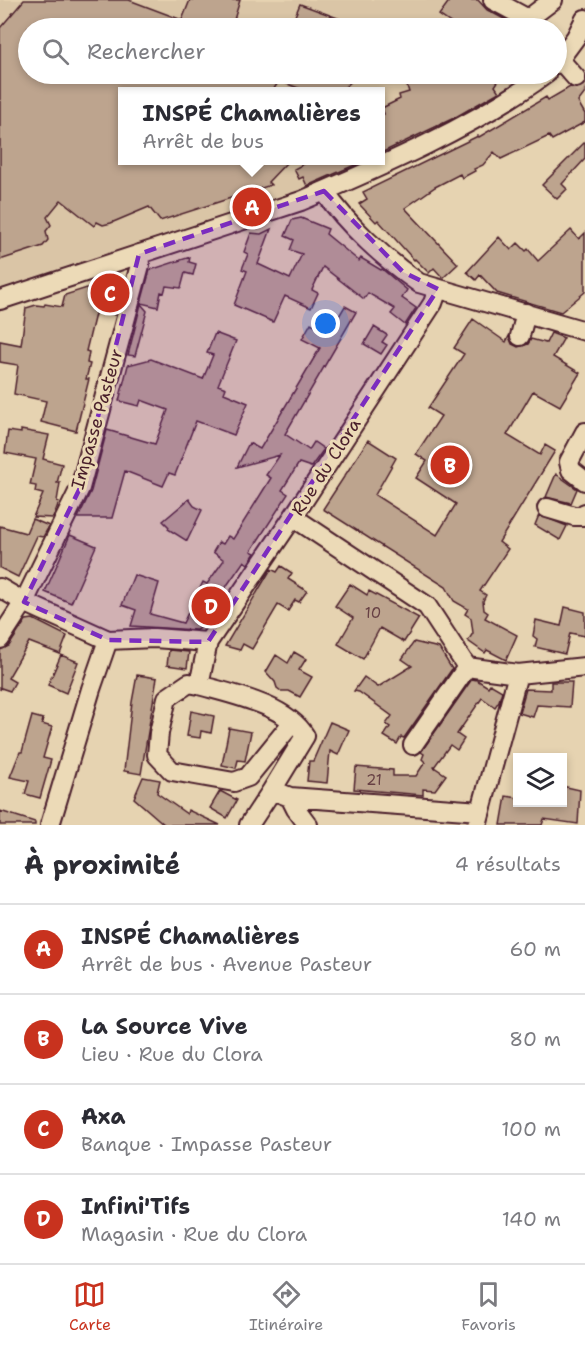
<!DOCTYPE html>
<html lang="fr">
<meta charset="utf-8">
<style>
:root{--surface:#fff;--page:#f2f2f3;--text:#2b2b33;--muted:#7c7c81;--line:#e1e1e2;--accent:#c8321e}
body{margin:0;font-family:"Shantell Sans",sans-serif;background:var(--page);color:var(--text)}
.controls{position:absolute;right:18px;bottom:18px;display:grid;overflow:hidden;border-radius:0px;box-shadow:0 3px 9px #0003}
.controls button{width:54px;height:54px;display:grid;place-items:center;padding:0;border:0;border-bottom:2px solid var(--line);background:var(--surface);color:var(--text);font:30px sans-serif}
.you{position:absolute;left:326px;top:324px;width:21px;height:21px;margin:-15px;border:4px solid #fff;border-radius:50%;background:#1a73e8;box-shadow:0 0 0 9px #1a73e833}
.badge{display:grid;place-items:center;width:39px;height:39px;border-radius:50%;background:var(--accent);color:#fff;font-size:20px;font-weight:700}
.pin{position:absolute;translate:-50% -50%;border:3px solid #fff;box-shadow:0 2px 6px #0006}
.popup{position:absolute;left:118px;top:87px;width:267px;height:78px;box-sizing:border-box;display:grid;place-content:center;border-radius:0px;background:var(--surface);filter:drop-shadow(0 2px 4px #0005);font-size:20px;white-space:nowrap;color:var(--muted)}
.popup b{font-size:22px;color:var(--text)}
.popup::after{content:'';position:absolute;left:50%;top:100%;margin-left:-12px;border:12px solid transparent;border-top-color:var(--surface)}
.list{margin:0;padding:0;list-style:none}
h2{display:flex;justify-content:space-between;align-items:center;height:78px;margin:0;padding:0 24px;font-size:26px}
h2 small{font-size:20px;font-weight:400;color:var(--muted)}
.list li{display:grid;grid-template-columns:39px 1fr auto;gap:18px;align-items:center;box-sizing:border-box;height:90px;padding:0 24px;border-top:2px solid var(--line)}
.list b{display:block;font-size:22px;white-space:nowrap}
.list p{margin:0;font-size:20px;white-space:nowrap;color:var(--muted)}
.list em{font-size:20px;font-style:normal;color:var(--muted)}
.icon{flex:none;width:33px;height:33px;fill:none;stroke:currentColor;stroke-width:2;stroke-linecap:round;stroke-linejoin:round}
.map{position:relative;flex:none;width:585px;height:825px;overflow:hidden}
.search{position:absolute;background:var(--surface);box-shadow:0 3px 9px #0003;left:18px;right:18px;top:18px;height:66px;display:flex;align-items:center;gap:15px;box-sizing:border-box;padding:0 21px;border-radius:33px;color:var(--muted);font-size:22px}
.sheet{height:438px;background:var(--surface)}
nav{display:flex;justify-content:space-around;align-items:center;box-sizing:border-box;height:84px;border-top:2px solid var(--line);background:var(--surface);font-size:16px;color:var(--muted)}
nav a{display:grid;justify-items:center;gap:3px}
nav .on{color:var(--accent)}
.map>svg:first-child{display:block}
</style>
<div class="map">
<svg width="585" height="825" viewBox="0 0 585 825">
<rect width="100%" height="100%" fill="#e6d3b1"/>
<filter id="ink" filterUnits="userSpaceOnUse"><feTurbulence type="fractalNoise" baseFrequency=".0167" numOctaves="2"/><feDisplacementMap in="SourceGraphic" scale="12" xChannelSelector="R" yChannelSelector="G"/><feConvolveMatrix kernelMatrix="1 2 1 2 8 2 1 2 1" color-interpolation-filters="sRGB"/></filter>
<g filter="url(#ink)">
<path fill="#dac5a6" d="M0,0H478L514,26L512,28H28V74H531L474,107L381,153V92H123V160L366,161L307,187L0,288Z"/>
<path fill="#bda48e" stroke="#4a1f2b" stroke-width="1.5" d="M24,0H129L182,20L190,0H240L233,23L230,22L227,28H28V74H359L340,92H309L279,81L272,92H123V160H289L268,182L271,185L160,221L149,207L111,223L103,225L97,222L94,226L61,200L47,217L51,225L46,231L48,240L43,246L0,260V28Z
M450,0H478L487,10L504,19L516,28H458L439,15Z
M300,4L362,27L361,28H290Z
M403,74H503L495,86L499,92L454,118L381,153V115L384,114L382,108L400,99L399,95L409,92Z
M585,84V93L578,102L585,114V122L552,140L549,136L501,159L494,152L483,165L474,169L475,171L462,178L460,174L435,187L405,208L458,264L443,278L434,268L429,273L415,259L414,260L378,220L376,222L359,204L367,199L363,192L478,136L479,137L546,97L548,100L570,87L579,89Z
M585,142V159L562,184L567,189L557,199L542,185Z
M311,160H366L307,186L303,177L299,179L294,169Z
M301,218L328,229L326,234L359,261L361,258L381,270L382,269L407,290L402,298L416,308L405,325L391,314L395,309L368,293L364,299L323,267L312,290L318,293L311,308L285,296L273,322L234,305L247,271L242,269L248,254L244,252L251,233L261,234L271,229L258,264L290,279L302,254L290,250L294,240L285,236L292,220Z
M571,230L579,239L585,233V292L561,312L497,293L480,275L476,280L467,272L499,237L511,250L518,243L526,251L528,249L538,261Z
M190,257L189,262L196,264L193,275L185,273L181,288L166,286L164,293L161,292L158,307L141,303L150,270Z
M118,278L123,284L115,315L96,310L86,351L89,352L87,363L90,364L86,379H89L76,431L41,422L46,401L14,394L18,365L0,362V341L21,345L26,308L36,305L44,306L45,304L62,307L65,295Z
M141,304L147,311L135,356L128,355Z
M345,306L356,312L285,434L309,450L314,442L324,449L311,467L299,463L282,490L288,494L251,551L255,553L248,564L244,561L228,584L204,627L196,630L131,626L136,610L122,605L134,575L159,583L150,614L183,623L203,582L207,584L224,560L213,552L219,542L223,544L228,536L233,539L271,478L266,475L280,455L237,467L249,443L260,449L320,348L302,339L311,323L329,333Z
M473,319L506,342L509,336L512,344L518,347L528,344L531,339L546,343L551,333L564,338L553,357L580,373L560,406L533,391L507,435L540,455L545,445L555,451L499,542L508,549L480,591L486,595L483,601L484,610L488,613L485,618L517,635L506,660L487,650L485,653L468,641L473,633L471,618L465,614L468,609L454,601L446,587L323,509L368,440L396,458L375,495L437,535L456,504L416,478L427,461L416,454L441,416L428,408L464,354L454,348Z
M374,327L387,335L382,342L387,345L381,354L364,344Z
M215,333L236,341L218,385L226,388L224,393L248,403L234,435L196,421L175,475L169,473L163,486L125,471L112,518H78L91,491L107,430L155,444L168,410L141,400L139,406L119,401L128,365L151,359L203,379L213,355L207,353Z
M21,430L49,435L43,459L62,464L57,483H60L57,501L59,502L53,518L33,517L43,494L35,492L36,486L30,485L36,459L5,453L8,431L21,433Z
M556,474L577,489L571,503L546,497Z
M189,499L194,506L202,510L187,541L168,529L169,527L163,521Z
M539,515L567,526L560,540L535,525Z
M32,519L49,526L43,537L37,536L18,577L0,568V526L26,533Z
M70,535L96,546L71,603L45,592Z
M281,566L292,573L288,579L307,591L299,602L295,600L288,611L278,605L252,649L243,644L240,650L225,646L271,569L277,572Z
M350,584L367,595L369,591L419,618L404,642L380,628L363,659L338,644L353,618L335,606Z
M565,607L585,612V636L570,633L565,654L535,647L537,639L533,636L536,620L561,626Z
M33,619L67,636L60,654L29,642L8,678L15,682L10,691L1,688L0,690V650L9,646L26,620Z
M414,642L439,648L452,669L404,738L401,737L397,744L384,736L390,727L386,724L392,716L359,692L354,691L364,677L378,687L412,666L402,659Z
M169,650L189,652L187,668L167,665Z
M294,652L306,659L299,670L312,677L300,697L289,691H281L277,688L275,682L266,672L276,655L288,663Z
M61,655L78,662L66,693L48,685Z
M137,675L157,678L141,774L124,771L132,702Z
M472,679L477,680L488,687L490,684L502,691L499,701L495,707L482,698L457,734L464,739L457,750L450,745L434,767L446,775L435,790L423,789V795L354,789L356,767L393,770V776H416L425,762L422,759L424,754L421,752Z
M551,682H572L570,707L537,705L533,717L519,713L526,689L551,690Z
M191,711L214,716L211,733L201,731L200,738L187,736Z
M32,716L43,719L42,724L52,727L43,758L51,760L40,798L25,794L29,781L10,777L20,752H22Z
M330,722L349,730L338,755L330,751L327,783L307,781L309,761H313Z
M229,728L251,732L245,761L238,760L236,768L222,765Z
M143,777L160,780L157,793L187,814L188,810L220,825H165L134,798Z
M562,786L580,790L578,824L544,819L542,825H501L506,796L518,798V802H562Z
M220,791L237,800L227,818L210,808Z
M0,811L35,822V825H0Z"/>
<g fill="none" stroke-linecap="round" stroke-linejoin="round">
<path stroke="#c7af96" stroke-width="18" stroke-dasharray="18 9" stroke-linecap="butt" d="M576,78L585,88"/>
<g stroke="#4a1f2b" stroke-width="22">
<path id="minor" d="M493,0L528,19
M527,28L528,19L553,0
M560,60L576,78
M556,64L576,37L585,19
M324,191C347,225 386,260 419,283L585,331
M0,300L301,201C383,166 475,126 546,74
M520,336L526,313
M585,432L569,462L571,470L585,481
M547,508L574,516H583L585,513
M293,517L427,606L467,667L518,674L585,667
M0,588L24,602L108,640L154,638L208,642
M0,639L24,602L80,488L140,265L139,254
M199,685L208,642L293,517L433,303L438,289
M413,745L467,667
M272,790L305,736C287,705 231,694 199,685L189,683L167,698L159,733L157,755L172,771L234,782L248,777L292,723
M290,797L296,809L308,825
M50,825L91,689L108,640
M249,825L272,790L290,797L480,811
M477,825L518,674"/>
</g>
<use href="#minor" stroke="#ecdab7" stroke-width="18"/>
</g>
</g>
<path fill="#7b2cbf" fill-opacity="0.2" stroke="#7b2cbf" stroke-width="4.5" stroke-dasharray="12 8" stroke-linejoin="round" d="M324,191L403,272L438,289L208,642L108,640L24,602L80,488L139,254Z"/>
<g text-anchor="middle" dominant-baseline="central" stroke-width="6" stroke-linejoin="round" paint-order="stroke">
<g font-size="15" fill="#674044">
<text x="373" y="613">10</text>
<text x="374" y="780">21</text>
</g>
<g font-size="18" fill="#4a1f2b" stroke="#ecdab7">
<text transform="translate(97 419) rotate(-74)">Impasse Pasteur</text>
<text transform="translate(326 467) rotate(-57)">Rue du Clora</text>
</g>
</g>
</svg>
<div class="controls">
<button><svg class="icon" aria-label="layers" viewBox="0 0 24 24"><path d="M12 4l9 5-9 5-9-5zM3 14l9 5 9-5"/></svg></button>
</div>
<div class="you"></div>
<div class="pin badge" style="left:252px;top:207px">A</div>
<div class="popup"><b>INSPÉ Chamalières</b>Arrêt de bus</div>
<div class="pin badge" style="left:450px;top:465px">B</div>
<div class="pin badge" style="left:110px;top:293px">C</div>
<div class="pin badge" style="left:211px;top:606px">D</div>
<div class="search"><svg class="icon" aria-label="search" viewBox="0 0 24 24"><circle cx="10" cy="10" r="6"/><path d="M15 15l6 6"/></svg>Rechercher</div>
</div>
<section class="sheet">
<h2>À proximité<small>4 résultats</small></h2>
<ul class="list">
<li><span class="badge">A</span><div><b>INSPÉ Chamalières</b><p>Arrêt de bus · Avenue Pasteur</p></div><em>60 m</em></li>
<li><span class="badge">B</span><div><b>La Source Vive</b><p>Lieu · Rue du Clora</p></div><em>80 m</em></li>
<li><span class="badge">C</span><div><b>Axa</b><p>Banque · Impasse Pasteur</p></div><em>100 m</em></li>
<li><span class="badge">D</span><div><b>Infini'Tifs</b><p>Magasin · Rue du Clora</p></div><em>140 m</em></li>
</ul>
</section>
<nav>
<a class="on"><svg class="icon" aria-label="map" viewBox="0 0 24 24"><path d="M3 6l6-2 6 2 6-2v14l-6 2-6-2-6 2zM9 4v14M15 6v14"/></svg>Carte</a>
<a><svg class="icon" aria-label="directions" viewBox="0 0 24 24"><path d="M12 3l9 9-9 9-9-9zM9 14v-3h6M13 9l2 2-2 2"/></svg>Itinéraire</a>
<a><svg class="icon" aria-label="saved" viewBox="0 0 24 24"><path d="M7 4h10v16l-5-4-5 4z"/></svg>Favoris</a>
</nav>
